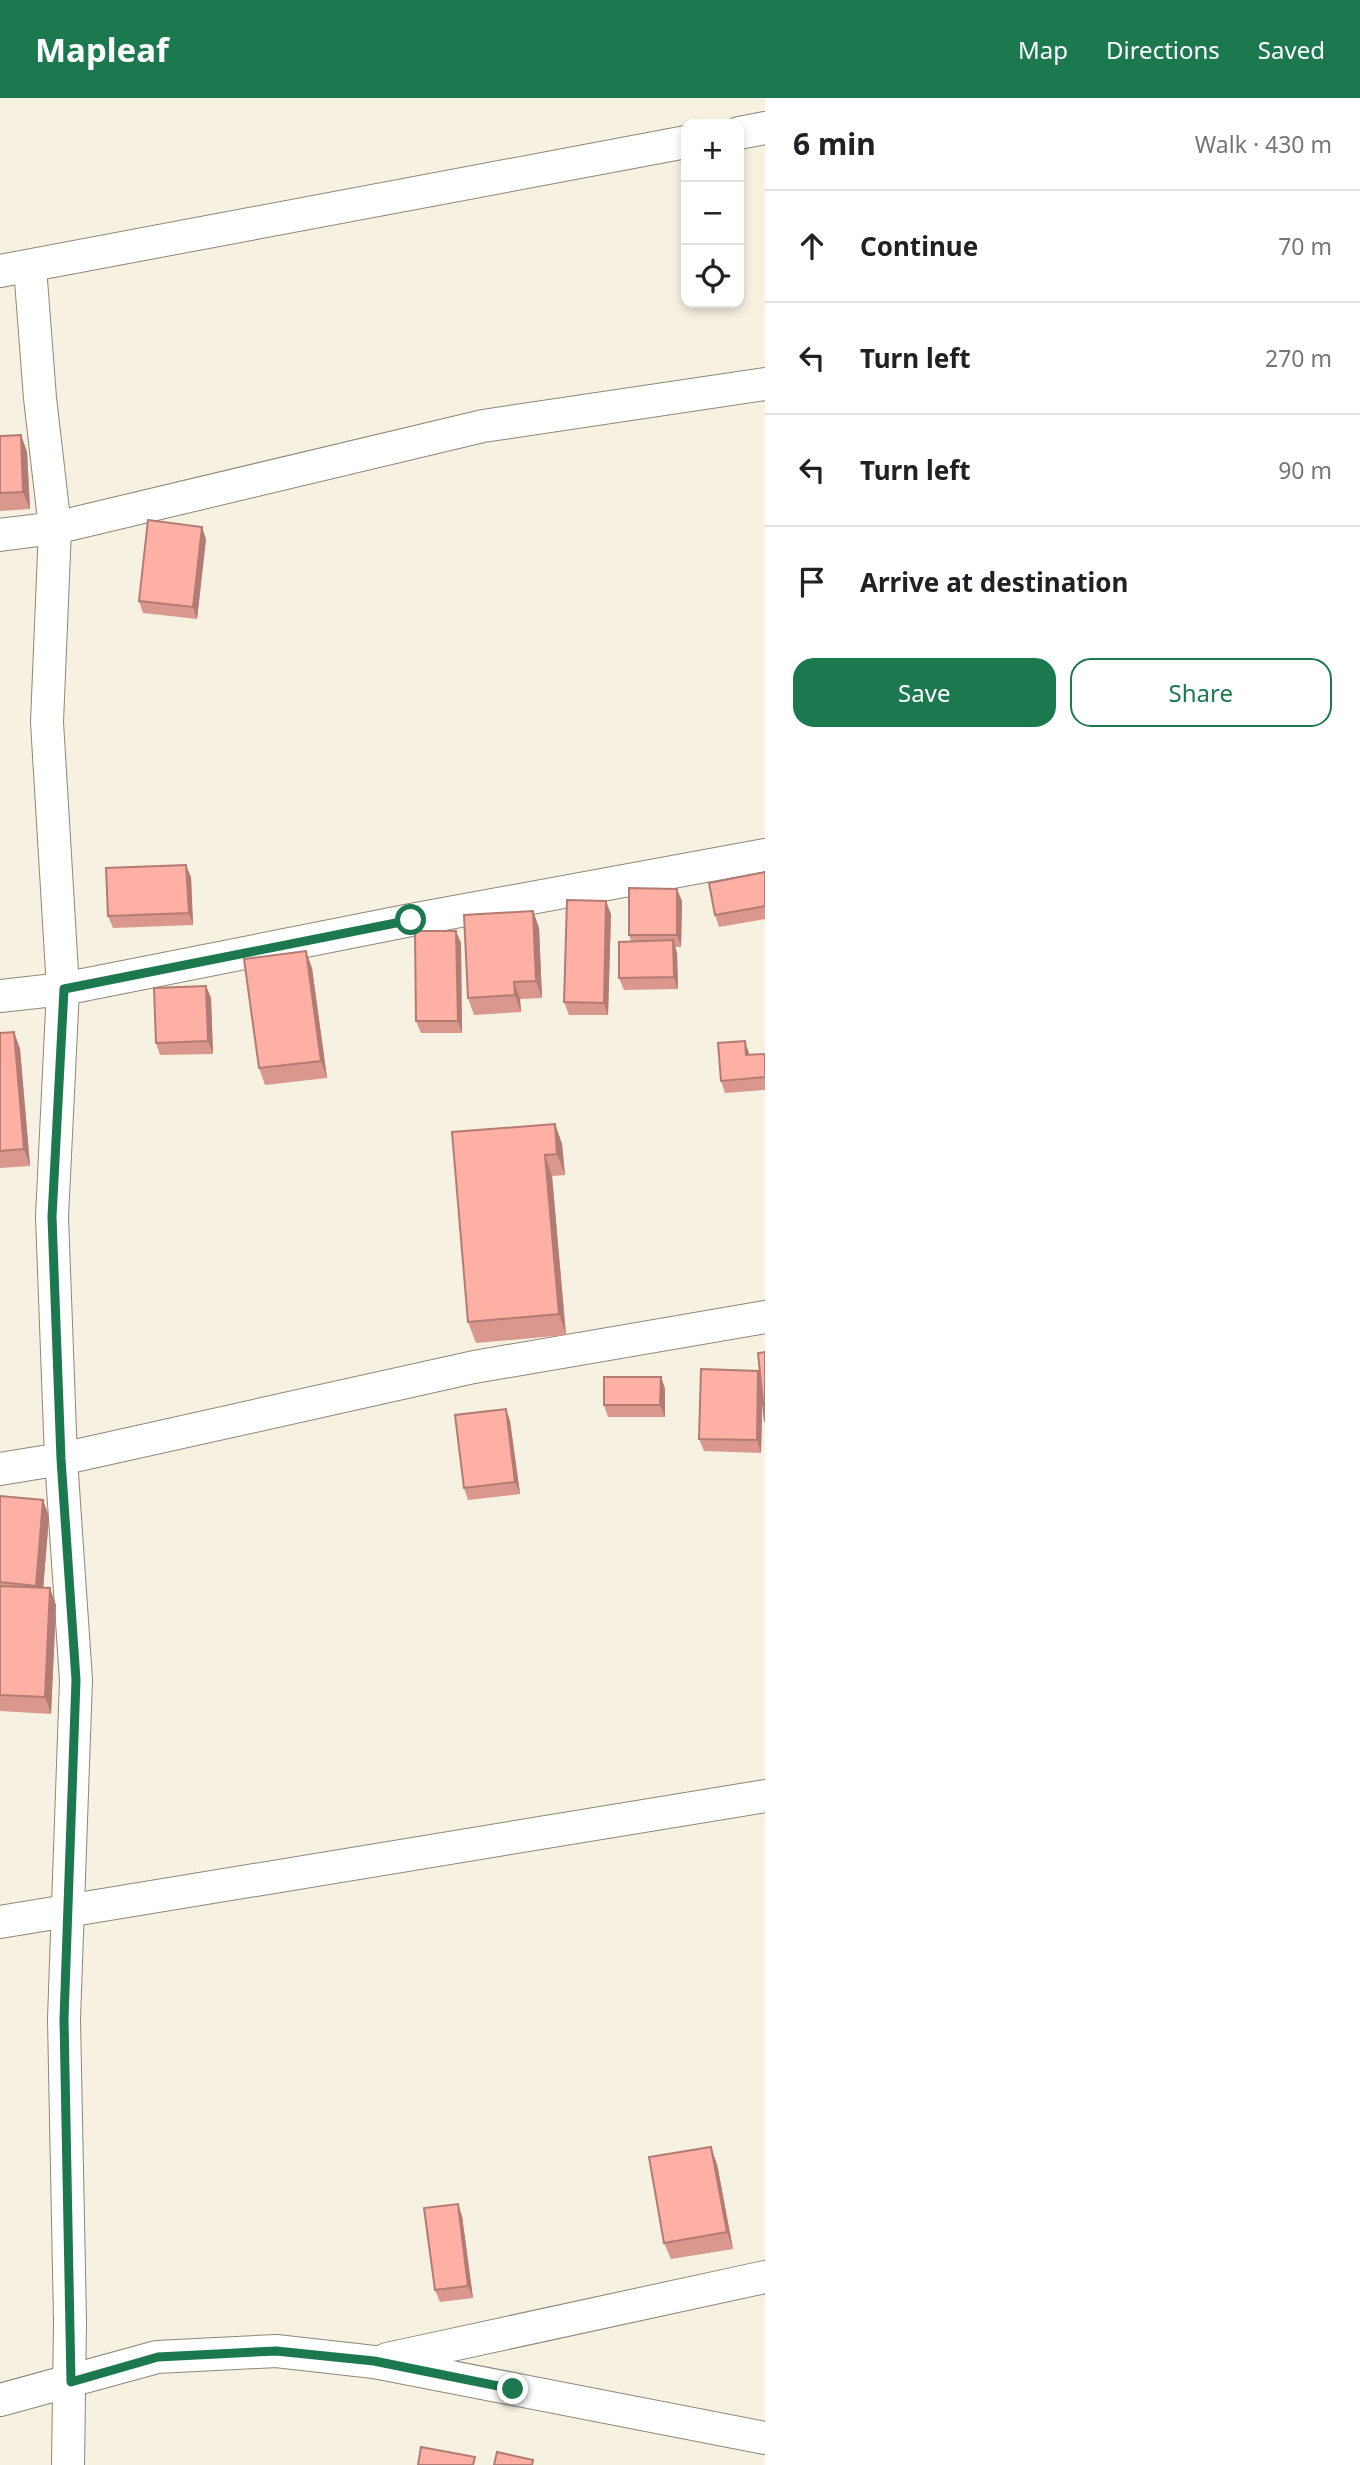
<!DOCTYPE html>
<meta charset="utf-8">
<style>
:root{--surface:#fff;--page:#f2f2f2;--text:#202124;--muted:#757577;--line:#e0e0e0;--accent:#1c794f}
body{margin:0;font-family:"Noto Sans",sans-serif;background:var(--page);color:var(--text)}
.controls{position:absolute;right:21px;top:21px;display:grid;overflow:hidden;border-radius:14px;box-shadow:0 4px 10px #0003}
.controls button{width:63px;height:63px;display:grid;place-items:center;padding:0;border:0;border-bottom:2px solid var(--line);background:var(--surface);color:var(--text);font:35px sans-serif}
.stop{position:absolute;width:21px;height:21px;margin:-16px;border:5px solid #1c794f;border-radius:50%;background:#fff}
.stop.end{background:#1c794f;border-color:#fff;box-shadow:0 2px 7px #0008}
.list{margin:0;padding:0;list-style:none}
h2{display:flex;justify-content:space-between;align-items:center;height:91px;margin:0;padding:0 28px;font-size:30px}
h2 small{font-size:23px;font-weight:400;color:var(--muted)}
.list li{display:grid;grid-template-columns:46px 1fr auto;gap:21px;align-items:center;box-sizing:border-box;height:112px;padding:0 28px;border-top:2px solid var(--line)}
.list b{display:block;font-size:26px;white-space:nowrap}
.list em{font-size:23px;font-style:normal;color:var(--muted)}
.actions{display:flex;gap:14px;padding:21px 28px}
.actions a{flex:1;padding:16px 0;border:2px solid var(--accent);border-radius:21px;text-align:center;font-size:24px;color:var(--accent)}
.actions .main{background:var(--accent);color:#fff}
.icon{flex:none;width:38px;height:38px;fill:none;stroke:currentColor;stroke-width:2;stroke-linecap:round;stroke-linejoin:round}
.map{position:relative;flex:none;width:765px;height:2367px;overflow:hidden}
header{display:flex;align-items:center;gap:42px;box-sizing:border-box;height:98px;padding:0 35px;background:var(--accent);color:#fff}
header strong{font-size:33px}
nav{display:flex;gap:38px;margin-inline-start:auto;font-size:24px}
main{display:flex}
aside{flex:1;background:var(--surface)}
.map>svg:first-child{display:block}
</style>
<header>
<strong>Mapleaf</strong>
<nav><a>Map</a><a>Directions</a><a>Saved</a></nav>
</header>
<main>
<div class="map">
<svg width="765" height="2367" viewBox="0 0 765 2367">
<rect width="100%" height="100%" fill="#f6f1e0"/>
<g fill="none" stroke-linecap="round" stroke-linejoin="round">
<g stroke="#8c8777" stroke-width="34">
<path id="minor" d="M739,35L765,30
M30,169L40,300L55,430L47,624L63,891L52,1119L61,1361L76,1582L64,1921L70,2223L68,2367
M0,173L686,44
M0,437L55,430L483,328L765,286
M0,898L63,891L411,822L765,757
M0,1371L61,1361L474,1269L765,1219
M0,1824L765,1698
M387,2261L765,2179
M0,2302L157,2259L276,2253L374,2264L765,2340"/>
</g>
<use href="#minor" stroke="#fff" stroke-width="32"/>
</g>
<path fill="#da978d" d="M21,337L27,354L30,411L0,413V338Z
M206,441L197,521L143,515L139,503Z
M765,774V821L719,829L715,817Z
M191,779L193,827L113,830L108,818Z
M682,803L681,849H675L677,855L678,891L624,892L619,880L631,843L629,837Z
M533,813L539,830L542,900L520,901L521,914L474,917L468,900Z
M611,816L608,917H569L564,904Z
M461,845L462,935H421L416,923Z
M312,870L327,980L265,987L259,970Z
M206,888L211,900L213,956L160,957L156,945Z
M14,934L20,951L30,1068L0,1070V935Z
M765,956V992L725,995L721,983L749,957Z
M555,1026L562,1046L565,1077L552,1078L566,1237L476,1245L468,1224Z
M661,1279L665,1291V1319H608L604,1307Z
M762,1301L761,1355L704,1353L699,1341Z
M506,1311L510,1323L520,1396L468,1402L464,1390Z
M0,1398L43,1402L49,1419L43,1490L56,1507L51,1616L0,1613Z
M717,2066L733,2151L671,2161L664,2145Z
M462,2118L473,2200L440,2204L435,2192Z"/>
<path fill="#b27b73" d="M21,337L27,354L30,411L23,394Z
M202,429L206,441L197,521L193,509Z
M186,767L191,779L193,827L189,815Z
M677,791L682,803L681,849L677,837Z
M606,803L611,816L608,917L604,905Z
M533,813L539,830L542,900L536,883Z
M456,833L461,845L462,935L458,923Z
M673,842L677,855L678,891L674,879Z
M306,853L312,870L327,980L321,963Z
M514,884L520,901L521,914L515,897Z
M206,888L211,900L213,956L208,943Z
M14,934L20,951L30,1068L24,1051Z
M745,943L749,955L750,969L746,957Z
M555,1026L562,1046L565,1077L557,1056Z
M545,1057L552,1078L566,1237L559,1216Z
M758,1273L763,1285L761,1355L757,1342Z
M661,1279L665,1291V1319L660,1307Z
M506,1311L510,1323L520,1396L515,1384Z
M43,1402L49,1419L42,1505L36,1488Z
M50,1490L56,1507L51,1616L45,1599Z
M711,2049L717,2066L733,2151L727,2134Z
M458,2106L462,2118L473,2200L468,2188Z"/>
<path fill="#feb0a4" stroke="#b27b73" stroke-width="2" d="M21,337L23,394L0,395V338Z
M148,422L202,429L193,509L139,503Z
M186,767L189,815L108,818L106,770Z
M765,774V808L715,817L709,785Z
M629,790L677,791V837H629Z
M567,802L606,803L604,905L564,904Z
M533,813L536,883L514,884L515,897L468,900L464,817Z
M415,833H456L458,923H416Z
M673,842L674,879L619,880V844Z
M306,853L321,963L259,970L244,861Z
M206,888L208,943L156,945L154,890Z
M14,934L24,1051L0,1053V935Z
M745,943L746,957L765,956V979L721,983L718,945Z
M555,1026L557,1056L545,1057L559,1216L468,1224L452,1034Z
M765,1254V1324L758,1255Z
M701,1271L758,1273L757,1342L699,1341Z
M604,1279H661L660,1307H604Z
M506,1311L515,1384L464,1390L455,1317Z
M0,1398L43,1402L36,1488L0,1484Z
M0,1488L50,1490L45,1599L0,1597Z
M711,2049L727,2134L664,2145L649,2059Z
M458,2106L468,2188L435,2192L424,2110Z
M421,2349L475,2359L473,2367H418Z
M497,2354L533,2362L532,2367H494Z"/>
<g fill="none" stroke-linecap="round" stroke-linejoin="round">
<path stroke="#1c794f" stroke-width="9" d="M411,822L64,891L52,1119L61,1361L76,1582L64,1921L71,2284L158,2259L276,2253L374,2263L513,2291"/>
</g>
</svg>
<div class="controls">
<button>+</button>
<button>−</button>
<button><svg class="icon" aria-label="locate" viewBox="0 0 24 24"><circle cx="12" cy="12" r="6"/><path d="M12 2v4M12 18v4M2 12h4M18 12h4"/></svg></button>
</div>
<div class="stop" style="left:411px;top:822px"></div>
<div class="stop end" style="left:513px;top:2291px"></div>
</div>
<aside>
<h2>6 min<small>Walk · 430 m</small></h2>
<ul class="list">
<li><svg class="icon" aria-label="ahead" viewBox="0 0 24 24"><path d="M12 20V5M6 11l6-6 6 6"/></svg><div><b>Continue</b></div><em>70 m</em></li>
<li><svg class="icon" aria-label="left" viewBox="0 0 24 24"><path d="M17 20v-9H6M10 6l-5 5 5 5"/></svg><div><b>Turn left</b></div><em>270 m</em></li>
<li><svg class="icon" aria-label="left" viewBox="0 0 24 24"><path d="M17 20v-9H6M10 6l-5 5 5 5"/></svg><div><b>Turn left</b></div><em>90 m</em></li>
<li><svg class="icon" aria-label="arrive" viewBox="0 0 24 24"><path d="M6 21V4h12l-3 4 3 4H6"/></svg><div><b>Arrive at destination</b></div></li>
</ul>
<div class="actions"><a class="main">Save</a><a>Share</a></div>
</aside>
</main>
